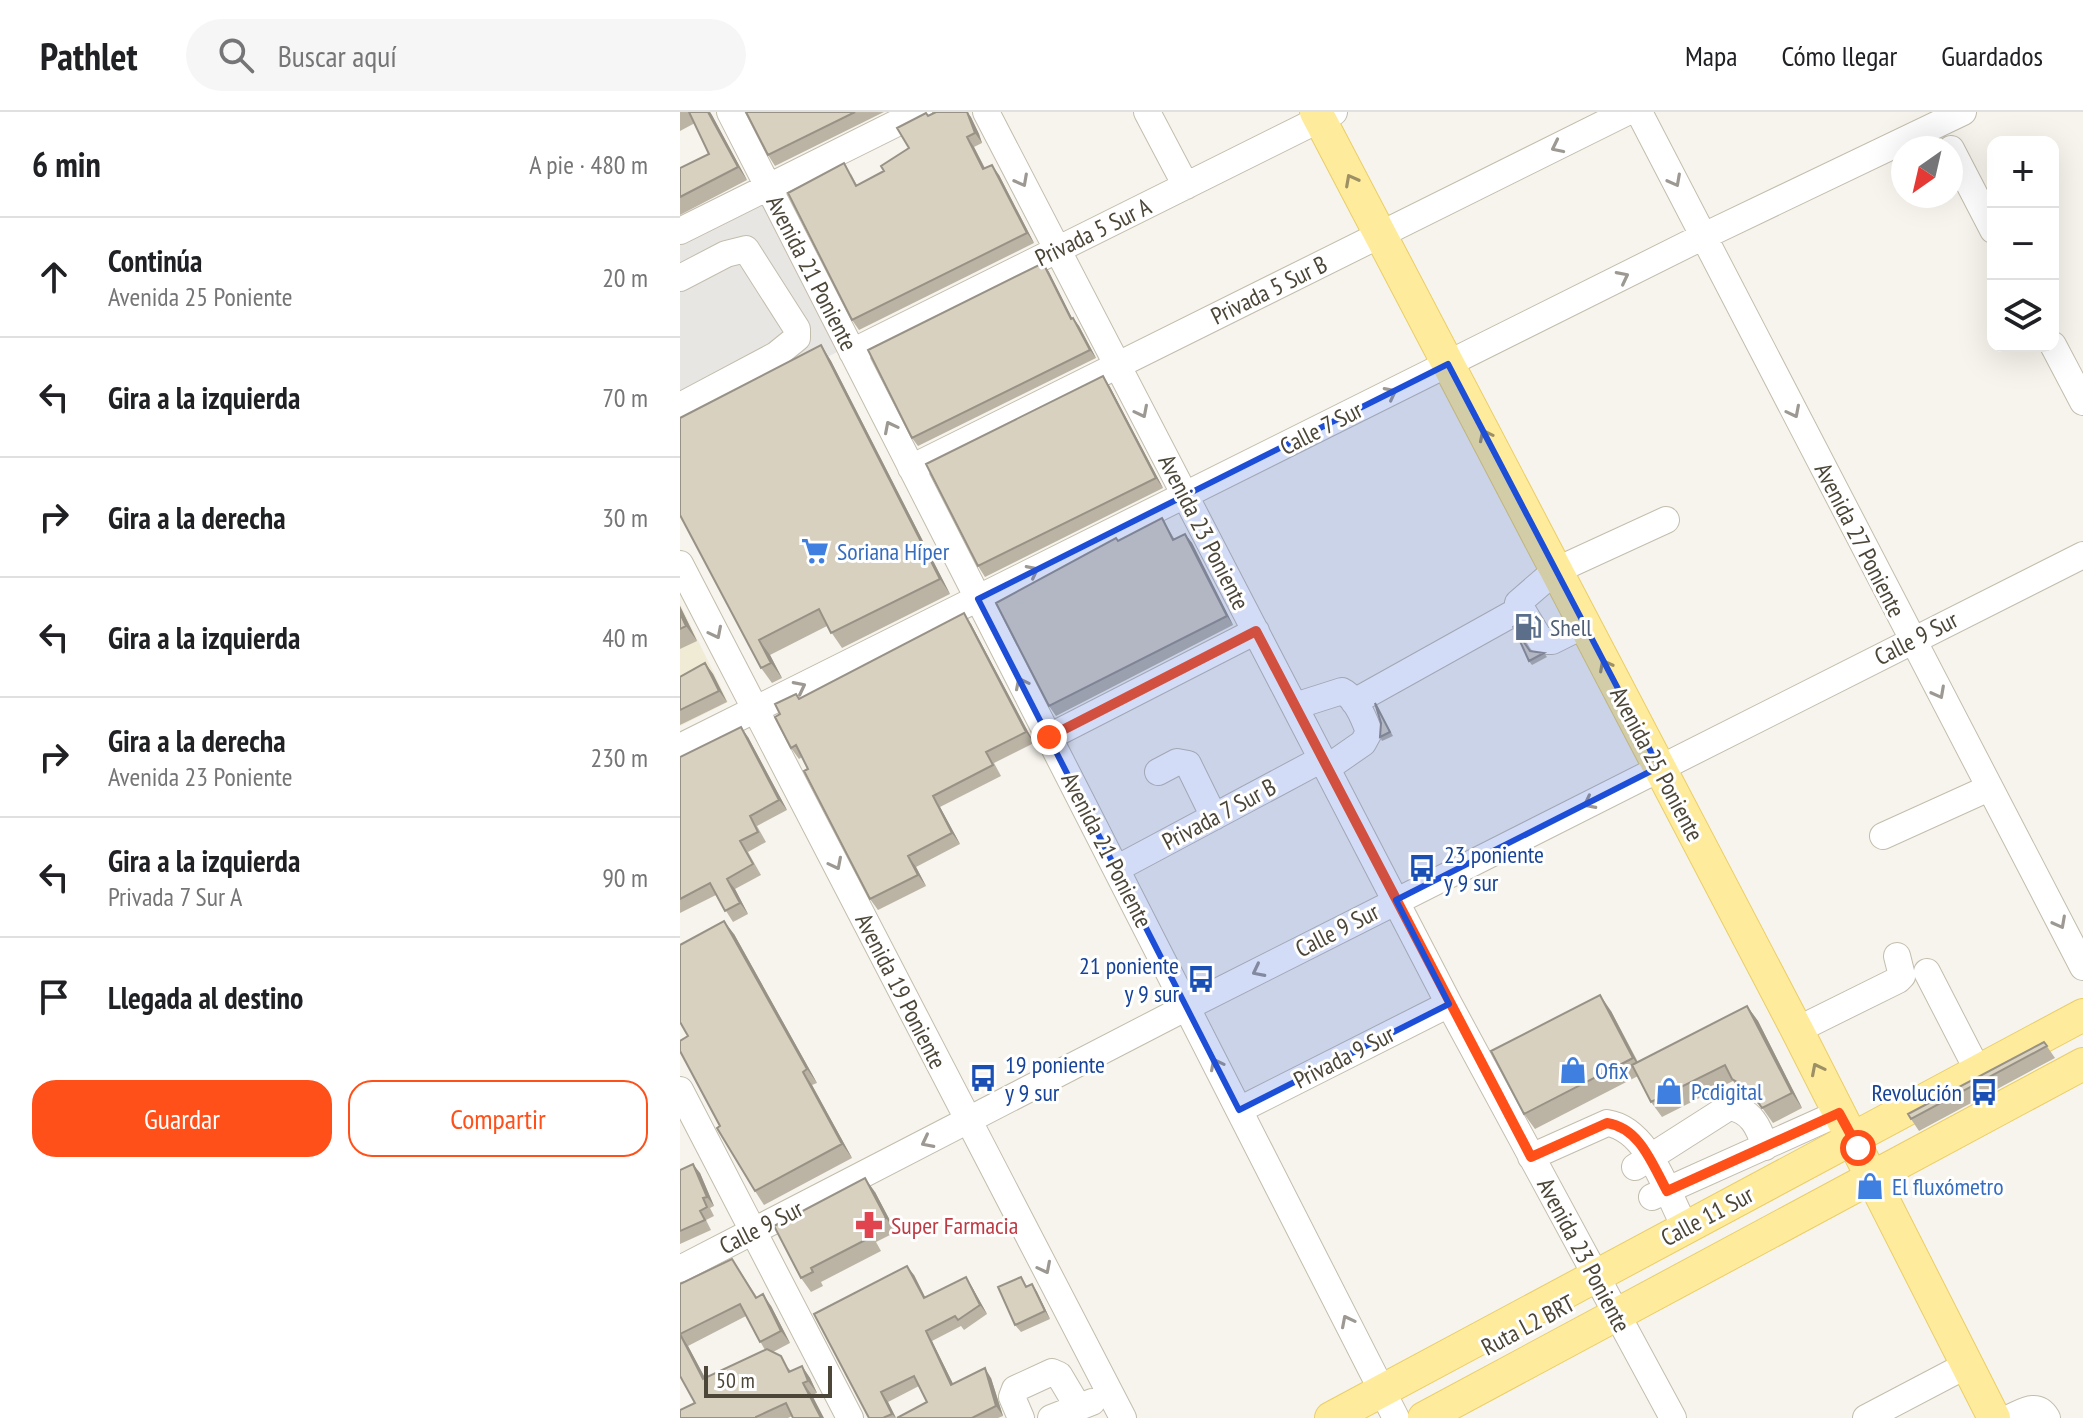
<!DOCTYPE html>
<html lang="es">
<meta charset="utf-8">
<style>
:root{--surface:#fff;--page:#f6f6f6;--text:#202124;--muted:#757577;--line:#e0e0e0;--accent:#ff501a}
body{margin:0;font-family:"PT Sans Narrow",sans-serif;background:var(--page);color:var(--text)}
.controls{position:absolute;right:24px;top:24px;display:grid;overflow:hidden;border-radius:16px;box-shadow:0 8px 32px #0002}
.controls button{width:72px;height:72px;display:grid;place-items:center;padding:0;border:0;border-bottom:2px solid var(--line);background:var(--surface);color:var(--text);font:40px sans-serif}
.compass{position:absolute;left:1211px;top:24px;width:72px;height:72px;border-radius:50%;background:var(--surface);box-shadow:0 8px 32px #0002;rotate:214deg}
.scale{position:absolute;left:24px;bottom:20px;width:128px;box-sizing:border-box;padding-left:8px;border:4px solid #4c4638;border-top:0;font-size:22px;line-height:28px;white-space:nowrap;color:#4c4638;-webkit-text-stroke:6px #fff;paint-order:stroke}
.stop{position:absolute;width:24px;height:24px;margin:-18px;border:6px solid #ff501a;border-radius:50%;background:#fff}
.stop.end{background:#ff501a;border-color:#fff;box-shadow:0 2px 8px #0008}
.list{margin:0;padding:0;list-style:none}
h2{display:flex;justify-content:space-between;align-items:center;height:104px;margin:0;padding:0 32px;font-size:34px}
h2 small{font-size:26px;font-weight:400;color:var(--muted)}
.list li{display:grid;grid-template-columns:52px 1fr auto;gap:24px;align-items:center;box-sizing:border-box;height:120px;padding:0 32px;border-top:2px solid var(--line)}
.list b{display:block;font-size:30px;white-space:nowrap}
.list p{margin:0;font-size:26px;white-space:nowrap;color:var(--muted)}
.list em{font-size:26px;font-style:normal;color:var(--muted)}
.actions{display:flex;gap:16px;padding:24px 32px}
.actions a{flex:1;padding:18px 0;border:2px solid var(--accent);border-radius:24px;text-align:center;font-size:28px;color:var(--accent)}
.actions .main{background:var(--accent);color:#fff}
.icon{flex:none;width:44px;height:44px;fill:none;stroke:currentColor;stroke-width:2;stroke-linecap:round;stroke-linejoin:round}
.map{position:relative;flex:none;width:1403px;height:1306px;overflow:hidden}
header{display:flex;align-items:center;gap:48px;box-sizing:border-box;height:112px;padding:0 40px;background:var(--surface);border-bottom:2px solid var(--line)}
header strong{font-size:38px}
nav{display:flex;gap:44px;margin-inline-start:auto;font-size:28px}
.search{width:560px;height:72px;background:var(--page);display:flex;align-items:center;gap:20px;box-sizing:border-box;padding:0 28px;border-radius:44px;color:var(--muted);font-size:30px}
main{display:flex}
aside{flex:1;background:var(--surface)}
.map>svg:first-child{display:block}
</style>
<header>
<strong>Pathlet</strong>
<div class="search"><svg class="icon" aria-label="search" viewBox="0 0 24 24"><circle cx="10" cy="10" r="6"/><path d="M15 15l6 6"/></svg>Buscar aquí</div>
<nav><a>Mapa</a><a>Cómo llegar</a><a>Guardados</a></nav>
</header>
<main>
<aside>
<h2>6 min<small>A pie · 480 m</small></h2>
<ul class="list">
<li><svg class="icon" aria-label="ahead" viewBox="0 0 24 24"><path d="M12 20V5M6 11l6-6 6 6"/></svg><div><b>Continúa</b><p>Avenida 25 Poniente</p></div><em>20 m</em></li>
<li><svg class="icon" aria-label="left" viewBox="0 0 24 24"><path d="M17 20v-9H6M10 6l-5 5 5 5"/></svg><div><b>Gira a la izquierda</b></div><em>70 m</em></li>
<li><svg class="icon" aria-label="right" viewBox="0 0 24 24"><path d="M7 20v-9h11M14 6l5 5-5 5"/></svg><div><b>Gira a la derecha</b></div><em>30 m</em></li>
<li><svg class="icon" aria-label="left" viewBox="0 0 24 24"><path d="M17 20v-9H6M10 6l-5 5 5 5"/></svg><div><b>Gira a la izquierda</b></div><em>40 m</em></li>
<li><svg class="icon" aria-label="right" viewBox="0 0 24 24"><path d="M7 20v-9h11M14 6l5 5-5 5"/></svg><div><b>Gira a la derecha</b><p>Avenida 23 Poniente</p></div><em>230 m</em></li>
<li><svg class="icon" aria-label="left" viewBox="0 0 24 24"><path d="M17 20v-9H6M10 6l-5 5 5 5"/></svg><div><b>Gira a la izquierda</b><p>Privada 7 Sur A</p></div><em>90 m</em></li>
<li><svg class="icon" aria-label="arrive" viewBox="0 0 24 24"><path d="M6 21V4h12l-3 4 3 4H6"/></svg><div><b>Llegada al destino</b></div></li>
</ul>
<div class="actions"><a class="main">Guardar</a><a>Compartir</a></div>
</aside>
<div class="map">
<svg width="1403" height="1306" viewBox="0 0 1403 1306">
<rect width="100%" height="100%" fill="#f6f4ec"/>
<path fill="#f0ebd5" d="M0,492L48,590L0,614Z"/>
<path fill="#e8e6e3" d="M79,81L161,238L0,321V122Z"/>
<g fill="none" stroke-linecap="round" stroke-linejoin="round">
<g stroke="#c3bdad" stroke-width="28">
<path id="minor" d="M50,0L716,1306
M306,0L769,892L993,1306
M467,0L506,74
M959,0L1403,855
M1271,37L1313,118
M0,119L239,0
M0,166L46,142L66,137L117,217V226L96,243L0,294
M1373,233L1403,290
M172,240L654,0
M231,356L947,0
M0,452L443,1306
M904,513L872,529H861L838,491L875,459L986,408
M674,590L839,498
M615,594L662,579C675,585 684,606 689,620L683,631L647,656
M369,625L576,519
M0,635L1024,124L1283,0
M478,660L497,650L508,652L534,705
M1203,724L1309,676
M436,757L642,647
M1247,860L1298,959
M1117,918L1218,868L1222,864L1217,844
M0,978L170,1306
M559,998L769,892
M851,1045L927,1011C969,1017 987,1082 1005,1115
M955,1055L1049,995C1071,998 1079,1015 1085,1035
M972,1085L1159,1001
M0,1157L507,895L1403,443
M341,1306L332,1285L335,1277L372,1260L379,1263L398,1295
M371,1306L412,1290
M1186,1306L1285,1254
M1329,1306C1343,1300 1357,1289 1367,1306"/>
</g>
<g stroke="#eace66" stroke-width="34">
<path id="major" d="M636,0L1117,918L1314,1306
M651,1306L1403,903
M744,1306L1403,952"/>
</g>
<use href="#minor" stroke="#fff" stroke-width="26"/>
<use href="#major" stroke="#ffeb9c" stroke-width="32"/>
</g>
<path fill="#bbb4a5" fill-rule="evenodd" d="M0,0H30L67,68L0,103V56L29,42L15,11L0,19Z
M66,0H204L95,54L88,43Z
M256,0H288L299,22L302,31L294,35L305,56L319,63L354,131L179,218L172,208L171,62L177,73L204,59L229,36L248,4Z
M363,151L369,160L392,206H393L399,214L416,246L238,334L232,326Z
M141,233L151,249L270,482L162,536L147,514L90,543L102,566L92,571L81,556L0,403Z
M423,264L430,275L483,376L305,465L298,454Z
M482,406L495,428L505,422L512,431L553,513L376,604L369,594L438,429Z
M0,494L17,529L0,537Z
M291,512L354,631L314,651L321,664L260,695L280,732L236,755L246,774L198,798L190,787L128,657L122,645L119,647L111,636L100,602L120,587Z
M850,539L864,541L867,545L852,553L849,549Z
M25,551L33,562L47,590L0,613V565Z
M697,595L713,624L702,629L700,625L701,611Z
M68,625L107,698L77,714L86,730L68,740L81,763L55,777L68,802L53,810L36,783L0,801V645Z
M54,822L137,971L132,973L172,1046L84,1093L75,1079L40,1014L8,924Z
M1067,894L1078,909L1122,996L1093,1011L1080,993L1062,982L1053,969L982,1005L971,990L958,964L855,1017L844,1002L931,899L958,950Z
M1364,930L1375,946L1239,1019L1231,1007Z
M0,1058L20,1061L34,1094L30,1096L34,1104L26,1108L31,1118L0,1132Z
M195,1080L216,1120L196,1130L201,1139L141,1170L143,1174L131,1180L121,1166Z
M52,1147L77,1185L91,1194L110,1231L93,1240L111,1259L122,1254L130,1266L137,1281L132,1283L112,1304L108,1306H0L15,1291L0,1264V1172ZM66,1204L85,1238L25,1266L8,1234Z
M234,1163L245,1185L286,1165L292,1175L307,1202L284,1218L281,1214L252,1229L273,1272L311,1266L323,1304L318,1306H217L247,1290L239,1274L208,1290L216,1306H189Z
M352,1172L357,1180L370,1207L341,1220L335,1213L347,1174Z"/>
<path fill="#989286" d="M28,0H30L32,3L67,68L58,55Z
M287,0L291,5L299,22L302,31L295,21Z
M287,25L294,35L310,67L303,57Z
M312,53L319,63L354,131L347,121Z
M363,151L369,160L397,216L391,207Z
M393,206L399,214L416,246L410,238Z
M141,233L151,249L270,482L260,467Z
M423,264L430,275L483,376L476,366Z
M505,422L512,431L553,513L547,504Z
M0,494L17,529L6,514L0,501Z
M284,501L291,512L354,631L346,620Z
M79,528L90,543L102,566L91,551Z
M25,551L33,562L47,590L39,579Z
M61,615L68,625L107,698L99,688Z
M253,684L260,695L280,732L272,721Z
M228,744L236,755L246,774L238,763Z
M47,767L55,777L68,802L60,791Z
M44,809L54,822L137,971L127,957Z
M920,883L931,899L963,961L953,946Z
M1067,894L1078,909L1122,996L1112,981Z
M123,960L132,973L172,1046L162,1032Z
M13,1052L20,1061L34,1094L27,1085Z
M185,1066L195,1080L216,1120L206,1106Z
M227,1154L234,1163L250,1195L244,1186Z
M286,1165L292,1175L307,1202L300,1193Z
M352,1172L357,1180L370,1207L365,1199Z
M83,1182L91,1194L110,1231L101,1219Z
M246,1219L252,1229L278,1282L271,1273Z
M0,1222L8,1234L32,1279L23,1267Z
M122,1254L130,1266L137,1281L128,1269Z
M305,1256L311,1266L323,1304L316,1294Z
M123,1271L132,1283L144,1306H141Z
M201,1280L208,1290L216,1306L212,1302Z"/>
<path fill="#d9d1c0" stroke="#989286" stroke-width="2" d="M9,0H28L58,55L0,85V56L29,42Z
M66,0H175L88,43Z
M256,0H287L295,21L287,25L303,57L312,53L347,121L172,208L108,81L164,51L176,74L204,59L201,54L229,36L217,16L246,1L248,4Z
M363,151L391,207L393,206L410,238L232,326L188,238Z
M141,233L260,467L151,521L139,497L79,528L91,551L81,556L0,403V306Z
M423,264L476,366L298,454L246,352Z
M482,406L493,428L505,422L547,504L369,594L316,491L436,426L438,429Z
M0,501L6,514L0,517Z
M284,501L346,620L306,640L313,653L253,684L272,721L228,744L238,763L190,787L124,659L128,657L116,633L111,636L95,605L100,602L95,592L116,582L119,587Z
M833,514L850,539L864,541L849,549Z
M25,551L39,579L0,598V565Z
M695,591L710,620L700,625L701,611Z
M61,615L99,688L70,704L78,720L60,729L73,752L47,767L60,791L45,799L30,771L0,787V645Z
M44,809L127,957L123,960L162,1032L75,1079L37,1016L40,1014L0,939V929L8,924L0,910V833Z
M920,883L953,946L844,1002L811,939Z
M1067,894L1112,981L1082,996L1069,977L1052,967L1045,953L971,990L952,953Z
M1364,930L1367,934L1231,1007L1228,1002Z
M13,1052L27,1085L23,1086L27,1095L20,1099L25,1108L0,1119V1058Z
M185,1066L206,1106L186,1116L191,1125L131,1156L133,1160L121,1166L94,1114Z
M52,1147L76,1186L83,1182L101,1219L80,1230L60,1192L0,1222V1172Z
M227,1154L244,1186L286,1165L300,1193L278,1208L275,1204L246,1219L271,1273L305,1256L316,1294L292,1306H217L247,1290L234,1264L201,1280L212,1302L203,1306H189L134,1202Z
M341,1165L346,1175L352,1172L365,1199L335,1213L318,1175Z
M0,1222L23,1267L87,1237L101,1244L109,1260L122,1254L128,1269L123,1271L141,1306H113L106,1291L76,1305V1306H0V1298L15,1291L0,1264Z"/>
<defs><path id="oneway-chevron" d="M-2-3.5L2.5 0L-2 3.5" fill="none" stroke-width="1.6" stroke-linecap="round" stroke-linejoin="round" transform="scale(2)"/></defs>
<g stroke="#9d9992">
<use href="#oneway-chevron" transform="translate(877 35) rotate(154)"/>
<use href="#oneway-chevron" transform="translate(342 69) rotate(62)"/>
<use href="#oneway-chevron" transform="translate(995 69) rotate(62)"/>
<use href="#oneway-chevron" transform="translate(943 165) rotate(-27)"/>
<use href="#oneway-chevron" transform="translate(711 281) rotate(-27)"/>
<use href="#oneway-chevron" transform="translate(462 300) rotate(63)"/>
<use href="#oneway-chevron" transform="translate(1114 300) rotate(63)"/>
<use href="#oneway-chevron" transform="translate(210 315) rotate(-117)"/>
<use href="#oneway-chevron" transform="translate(353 459) rotate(-27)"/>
<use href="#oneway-chevron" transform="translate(36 521) rotate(63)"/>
<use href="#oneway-chevron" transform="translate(341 571) rotate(-117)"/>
<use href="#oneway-chevron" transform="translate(120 575) rotate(-27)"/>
<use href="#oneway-chevron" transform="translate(1259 581) rotate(62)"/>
<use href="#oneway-chevron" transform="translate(909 691) rotate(153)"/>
<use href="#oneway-chevron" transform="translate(156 752) rotate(63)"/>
<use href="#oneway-chevron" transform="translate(1380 811) rotate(62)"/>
<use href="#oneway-chevron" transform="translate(578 859) rotate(153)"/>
<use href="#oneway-chevron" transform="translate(536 952) rotate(-117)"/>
<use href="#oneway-chevron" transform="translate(247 1030) rotate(153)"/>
<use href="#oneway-chevron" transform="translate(365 1156) rotate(63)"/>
<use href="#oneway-chevron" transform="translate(667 1209) rotate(-117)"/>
</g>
<g stroke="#9d9065">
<use href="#oneway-chevron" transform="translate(671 68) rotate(-118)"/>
<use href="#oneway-chevron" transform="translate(805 323) rotate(-117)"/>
<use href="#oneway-chevron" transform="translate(925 553) rotate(-118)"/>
<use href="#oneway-chevron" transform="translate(1137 957) rotate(-117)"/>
</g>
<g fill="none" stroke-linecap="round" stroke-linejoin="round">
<path stroke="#ff501a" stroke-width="10" d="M369,625L576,519L851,1045L927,1011C960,1016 972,1052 987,1079L1159,1001L1178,1036"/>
</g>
<path fill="#1d4ed8" fill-opacity="0.2" stroke="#1d4ed8" stroke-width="6" stroke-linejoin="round" d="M768,252L979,655L716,788L769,892L559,998L298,487Z"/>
<defs>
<g id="supermarket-bare" transform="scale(2.16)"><path d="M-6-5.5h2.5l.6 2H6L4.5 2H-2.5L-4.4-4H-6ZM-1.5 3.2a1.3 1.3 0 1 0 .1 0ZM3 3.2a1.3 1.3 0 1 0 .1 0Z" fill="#3f7fe0" stroke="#fff" stroke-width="2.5" paint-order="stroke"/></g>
<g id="fuel-bare" transform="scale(2.16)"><path d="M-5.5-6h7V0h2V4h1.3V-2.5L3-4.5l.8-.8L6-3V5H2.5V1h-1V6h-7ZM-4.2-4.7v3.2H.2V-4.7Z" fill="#5c6f8a" stroke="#fff" stroke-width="2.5" paint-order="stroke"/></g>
<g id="bus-bare" transform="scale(2.16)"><path d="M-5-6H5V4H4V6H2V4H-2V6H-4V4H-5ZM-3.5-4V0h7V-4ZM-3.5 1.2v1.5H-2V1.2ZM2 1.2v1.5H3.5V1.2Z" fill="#1a4fb4" stroke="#fff" stroke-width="2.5" paint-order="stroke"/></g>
<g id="shop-bare" transform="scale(2.16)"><path d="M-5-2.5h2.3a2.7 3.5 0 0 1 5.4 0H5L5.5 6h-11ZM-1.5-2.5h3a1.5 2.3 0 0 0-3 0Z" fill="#3f7fe0" stroke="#fff" stroke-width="2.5" paint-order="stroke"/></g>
<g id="pharmacy-bare" transform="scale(2.16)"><path d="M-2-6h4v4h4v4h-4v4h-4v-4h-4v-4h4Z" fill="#e0444e" stroke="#fff" stroke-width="2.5" paint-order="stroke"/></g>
</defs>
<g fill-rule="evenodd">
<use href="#supermarket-bare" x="135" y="439"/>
<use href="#fuel-bare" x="848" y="515"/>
<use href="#bus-bare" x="742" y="756"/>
<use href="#bus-bare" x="521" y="867"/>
<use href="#shop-bare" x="893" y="958"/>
<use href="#bus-bare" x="303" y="966"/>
<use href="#shop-bare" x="989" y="979"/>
<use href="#bus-bare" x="1304" y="980"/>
<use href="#shop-bare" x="1190" y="1074"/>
<use href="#pharmacy-bare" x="189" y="1113"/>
</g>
<g text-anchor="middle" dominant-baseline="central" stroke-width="6" stroke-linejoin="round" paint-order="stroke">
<g font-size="24" fill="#4c4638" stroke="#fff">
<text transform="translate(413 120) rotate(-26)">Privada 5 Sur A</text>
<text transform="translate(132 161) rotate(63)">Avenida 21 Poniente</text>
<text transform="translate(589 178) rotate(-26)">Privada 5 Sur B</text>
<text transform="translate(641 316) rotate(-27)">Calle 7 Sur</text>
<text transform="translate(524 420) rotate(63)">Avenida 23 Poniente</text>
<text transform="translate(1180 428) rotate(63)">Avenida 27 Poniente</text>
<text transform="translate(1236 526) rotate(-27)">Calle 9 Sur</text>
<text transform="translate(977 652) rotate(62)">Avenida 25 Poniente</text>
<text transform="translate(539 702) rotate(-28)">Privada 7 Sur B</text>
<text transform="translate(427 738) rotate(63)">Avenida 21 Poniente</text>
<text transform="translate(657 818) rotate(-27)">Calle 9 Sur</text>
<text transform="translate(221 879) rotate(63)">Avenida 19 Poniente</text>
<text transform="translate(664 945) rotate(-27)">Privada 9 Sur</text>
<text transform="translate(1027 1104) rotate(-28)">Calle 11 Sur</text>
<text transform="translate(81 1115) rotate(-27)">Calle 9 Sur</text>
<text transform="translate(904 1143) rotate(62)">Avenida 23 Poniente</text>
<text transform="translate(848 1213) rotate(-28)">Ruta L2 BRT</text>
</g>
<g font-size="24" fill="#366cbe" stroke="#fff" text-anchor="start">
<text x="157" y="439">Soriana Híper</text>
<text x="915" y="958">Ofix</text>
<text x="1011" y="979">Pcdigital</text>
<text x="1212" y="1074">El fluxómetro</text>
</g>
<g font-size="24" fill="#4e5e75" stroke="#fff" text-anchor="start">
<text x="870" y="515">Shell</text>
</g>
<g font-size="24" fill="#164399" stroke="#fff" text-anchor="start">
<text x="764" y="742">23 poniente<tspan x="764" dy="28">y 9 sur</tspan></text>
<text x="499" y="853" text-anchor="end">21 poniente<tspan x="499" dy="28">y 9 sur</tspan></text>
<text x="325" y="952">19 poniente<tspan x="325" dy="28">y 9 sur</tspan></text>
<text x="1282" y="980" text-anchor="end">Revolución</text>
</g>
<g font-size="24" fill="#be3a42" stroke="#fff" text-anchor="start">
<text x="211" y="1113">Super Farmacia</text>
</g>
</g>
</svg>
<div class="controls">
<button>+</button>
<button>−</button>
<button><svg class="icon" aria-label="layers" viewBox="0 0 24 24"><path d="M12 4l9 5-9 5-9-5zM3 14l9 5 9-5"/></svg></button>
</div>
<svg class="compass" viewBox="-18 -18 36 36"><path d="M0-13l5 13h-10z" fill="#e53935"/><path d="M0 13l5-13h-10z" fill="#757577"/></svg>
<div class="scale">50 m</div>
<div class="stop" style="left:1178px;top:1036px"></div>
<div class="stop end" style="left:369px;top:625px"></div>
</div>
</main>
